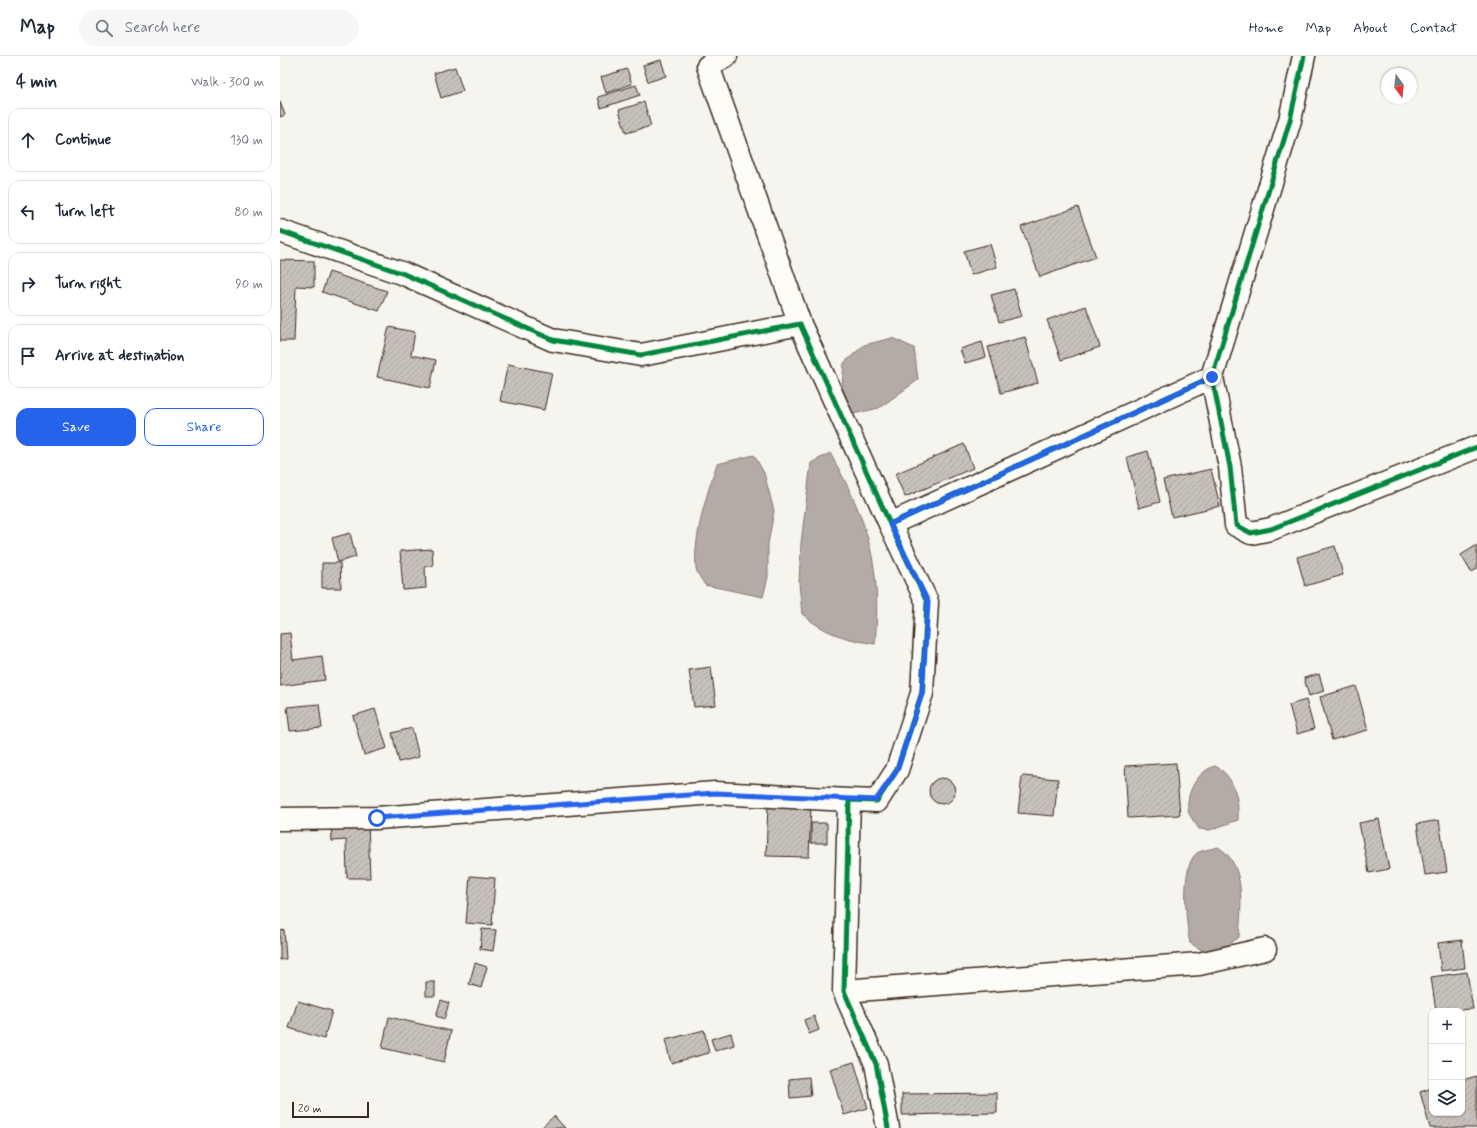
<!DOCTYPE html>
<meta charset="utf-8">
<style>
:root{--surface:#fff;--page:#f6f6f7;--text:#1f2937;--muted:#747a83;--line:#e0e1e3;--accent:#2563eb}
body{margin:0;font-family:Mynerve,sans-serif;background:var(--page);color:var(--text)}
.controls{position:absolute;right:12px;bottom:12px;display:grid;overflow:hidden;border-radius:8px;box-shadow:0 1px 3px #0004}
.controls button{width:36px;height:36px;display:grid;place-items:center;padding:0;border:0;border-bottom:1px solid var(--line);background:var(--surface);color:var(--text);font:20px sans-serif}
.compass{position:absolute;left:1101px;top:12px;width:36px;height:36px;border-radius:50%;background:var(--surface);box-shadow:0 1px 3px #0004;rotate:165deg}
.scale{position:absolute;left:12px;bottom:10px;width:77px;box-sizing:border-box;padding-left:4px;border:2px solid #3b2a1e;border-top:0;font-size:11px;line-height:14px;white-space:nowrap;color:#3b2a1e;-webkit-text-stroke:3px #fdfcf7;paint-order:stroke}
.stop{position:absolute;width:12px;height:12px;margin:-9px;border:3px solid #2563eb;border-radius:50%;background:#fff}
.stop.end{background:#2563eb;border-color:#fff;box-shadow:0 1px 4px #0008}
.list{margin:0;padding:0;list-style:none}
h2{display:flex;justify-content:space-between;align-items:center;height:52px;margin:0;padding:0 16px;font-size:17px}
h2 small{font-size:13px;font-weight:400;color:var(--muted)}
.list li{display:grid;grid-template-columns:26px 1fr auto;gap:12px;align-items:center;box-sizing:border-box;height:64px;margin:0 8px 8px;padding:0 8px;border:1px solid var(--line);border-radius:12px}
.list b{display:block;font-size:15px;white-space:nowrap}
.list em{font-size:13px;font-style:normal;color:var(--muted)}
.actions{display:flex;gap:8px;padding:12px 16px}
.actions a{flex:1;padding:9px 0;border:1px solid var(--accent);border-radius:12px;text-align:center;font-size:14px;color:var(--accent)}
.actions .main{background:var(--accent);color:#fff}
.icon{flex:none;width:22px;height:22px;fill:none;stroke:currentColor;stroke-width:2;stroke-linecap:round;stroke-linejoin:round}
.map{position:relative;flex:none;width:1197px;height:1072px;overflow:hidden}
header{display:flex;align-items:center;gap:24px;box-sizing:border-box;height:56px;padding:0 20px;background:var(--surface);border-bottom:1px solid var(--line)}
header strong{font-size:19px}
nav{display:flex;gap:22px;margin-inline-start:auto;font-size:14px}
.search{width:280px;height:36px;background:var(--page);display:flex;align-items:center;gap:10px;box-sizing:border-box;padding:0 14px;border-radius:22px;color:var(--muted);font-size:15px}
main{display:flex}
aside{flex:1;background:var(--surface)}
.map>svg:first-child{display:block}
</style>
<header>
<strong>Map</strong>
<div class="search"><svg class="icon" aria-label="search" viewBox="0 0 24 24"><circle cx="10" cy="10" r="6"/><path d="M15 15l6 6"/></svg>Search here</div>
<nav><a>Home</a><a>Map</a><a>About</a><a>Contact</a></nav>
</header>
<main>
<aside>
<h2>4 min<small>Walk · 300 m</small></h2>
<ul class="list">
<li><svg class="icon" aria-label="ahead" viewBox="0 0 24 24"><path d="M12 20V5M6 11l6-6 6 6"/></svg><div><b>Continue</b></div><em>130 m</em></li>
<li><svg class="icon" aria-label="left" viewBox="0 0 24 24"><path d="M17 20v-9H6M10 6l-5 5 5 5"/></svg><div><b>Turn left</b></div><em>80 m</em></li>
<li><svg class="icon" aria-label="right" viewBox="0 0 24 24"><path d="M7 20v-9h11M14 6l5 5-5 5"/></svg><div><b>Turn right</b></div><em>90 m</em></li>
<li><svg class="icon" aria-label="arrive" viewBox="0 0 24 24"><path d="M6 21V4h12l-3 4 3 4H6"/></svg><div><b>Arrive at destination</b></div></li>
</ul>
<div class="actions"><a class="main">Save</a><a>Share</a></div>
</aside>
<div class="map">
<svg width="1197" height="1072" viewBox="0 0 1197 1072">
<defs>
<pattern id="building-hatch" width="6" height="6" patternUnits="userSpaceOnUse"><rect width="6" height="6" fill="#c7c1bb"/><path d="M-1 1l2-2M0 6l6-6M5 7l2-2" fill="none" stroke="#aca6a0"/></pattern>
</defs>
<rect width="100%" height="100%" fill="#f5f4ee"/>
<filter id="ink" filterUnits="userSpaceOnUse"><feTurbulence type="fractalNoise" baseFrequency=".025" numOctaves="2"/><feDisplacementMap in="SourceGraphic" scale="8" xChannelSelector="R" yChannelSelector="G"/><feConvolveMatrix kernelMatrix="1 2 1 2 8 2 1 2 1" color-interpolation-filters="sRGB"/></filter>
<g filter="url(#ink)">
<path fill="#b4aca4" stroke="#84786e" d="M612,282L634,292L638,324L599,352L573,358L562,331L564,307L584,289Z
M550,397C588,464 602,510 595,588C565,583 546,578 522,558L519,527L521,487L531,407Z
M474,399L484,417L494,455L488,488V521L483,541L425,529C422,524 417,518 416,512C413,482 427,437 437,408Z
M935,710C955,720 959,744 958,764L930,774L919,773C916,768 909,760 908,754C906,736 918,715 935,710Z
M938,791C967,808 961,852 959,881L940,895L925,896L910,887C906,869 900,809 917,797C922,794 932,793 938,791Z"/>
<path fill="url(#building-hatch)" stroke="#3b2a1e" d="M381,4L386,20L368,26L363,9Z
M175,11L183,35L161,42L154,17Z
M347,13L352,28L326,37L321,21Z
M356,29L360,39L321,52L318,41Z
M0,46L5,59L0,61Z
M364,46L371,70L346,77L339,54Z
M798,151L816,201L760,221L741,171Z
M710,188L717,211L691,219L684,195Z
M0,204L34,205V231L16,230L14,285H0Z
M49,216L107,235L99,255L42,236Z
M734,233L742,260L719,266L711,239Z
M806,250L820,291L781,304L767,264Z
M109,271L135,276L131,299L156,304L150,332L97,321Z
M745,281L758,327L721,337L708,291Z
M702,286L706,301L685,307L680,293Z
M228,308L272,317L264,354L220,345Z
M684,388L693,412L625,441L615,418Z
M868,395L880,446L859,452L847,401Z
M931,413L940,450L892,461L883,424Z
M70,477L76,501L58,506L52,482Z
M1197,489V513L1191,516L1181,499Z
M1055,490L1063,519L1025,530L1017,501Z
M152,493L153,510H145L146,532L123,534L120,495Z
M42,507H60L61,532H42Z
M10,577L13,604L42,600L45,624L0,630V578Z
M431,611L436,649L414,651L409,614Z
M1039,618L1044,635L1029,640L1024,622Z
M1076,630L1088,674L1052,684L1040,641Z
M1026,644L1034,673L1017,678L1009,649Z
M39,648L42,672L10,675L7,651Z
M95,653L107,692L84,699L73,660Z
M132,672L139,701L119,706L112,677Z
M896,707L900,759L848,762L845,710Z
M742,720L778,723L774,760L738,757Z
M649 735a13 13 0 1 1 26 0a13 13 0 1 1-26 0Z
M488,748L531,749L529,801L486,800Z
M1099,763L1109,813L1089,817L1079,767Z
M88,764L90,822H67L66,784L52,785L51,766Z
M1159,764L1167,816L1145,819L1137,768Z
M531,767H547V787H531Z
M190,820L215,822L212,869L186,867Z
M202,873L216,874L213,895L200,893Z
M4,874L6,903L0,904V875Z
M1182,884L1185,912L1161,915L1158,887Z
M195,907L207,911L201,932L189,928Z
M1187,916L1193,953L1156,955L1151,921Z
M146,926H155V940H146Z
M161,944L169,947L164,963L156,960Z
M18,945L52,955L44,983L9,972Z
M534,960L539,974L529,978L524,964Z
M109,961L171,975L164,1006L102,992Z
M424,974L429,997L391,1007L385,984Z
M451,977L454,989L435,995L431,983Z
M574,1006L588,1052L564,1059L550,1013Z
M1197,1020V1072H1150L1140,1036L1152,1032V1057H1182V1024Z
M529,1021L531,1040L510,1042L509,1023Z
M717,1037V1057L622,1059V1038Z
M274,1060L285,1072H261Z"/>
<g fill="none" stroke-linecap="round" stroke-linejoin="round">
<g stroke="#3b2a1e" stroke-width="25">
<path id="minor" d="M446,0L428,10L520,268
M1024,0L1010,64L932,321L950,411L956,469L971,477L991,473L1197,391
M0,175L124,218L273,284L361,299L520,268L610,468
M0,763L97,762L435,737L569,744
M564,935L919,908L985,893
M608,1072L596,1008L564,935L569,744L597,745L617,714L642,637L647,546L610,468L932,321"/>
</g>
<use href="#minor" stroke="#fdfcf7" stroke-width="22"/>
<g stroke="#fdfcf7" stroke-width="8">
<path id="cycleway" d="M1024,0L1010,64L932,321L950,411L956,469L971,477L991,473L1197,391
M0,175L124,218L273,284L361,299L520,268L610,468
M608,1072L596,1008L564,935L569,744L597,745L617,714L642,637L647,546L610,468L932,321"/>
</g>
<use href="#cycleway" stroke="#00873e" stroke-width="5"/>
</g>
</g>
<g fill="none" stroke-linecap="round" stroke-linejoin="round" filter="url(#ink)">
<path stroke="#2563eb" stroke-width="5" d="M97,762L435,737L596,744L617,714L642,637L648,546L610,468L932,321"/>
</g>
</svg>
<div class="controls">
<button>+</button>
<button>−</button>
<button><svg class="icon" aria-label="layers" viewBox="0 0 24 24"><path d="M12 4l9 5-9 5-9-5zM3 14l9 5 9-5"/></svg></button>
</div>
<svg class="compass" viewBox="-18 -18 36 36"><path d="M0-13l5 13h-10z" fill="#e53935"/><path d="M0 13l5-13h-10z" fill="#747a83"/></svg>
<div class="scale">20 m</div>
<div class="stop" style="left:97px;top:762px"></div>
<div class="stop end" style="left:932px;top:321px"></div>
</div>
</main>
